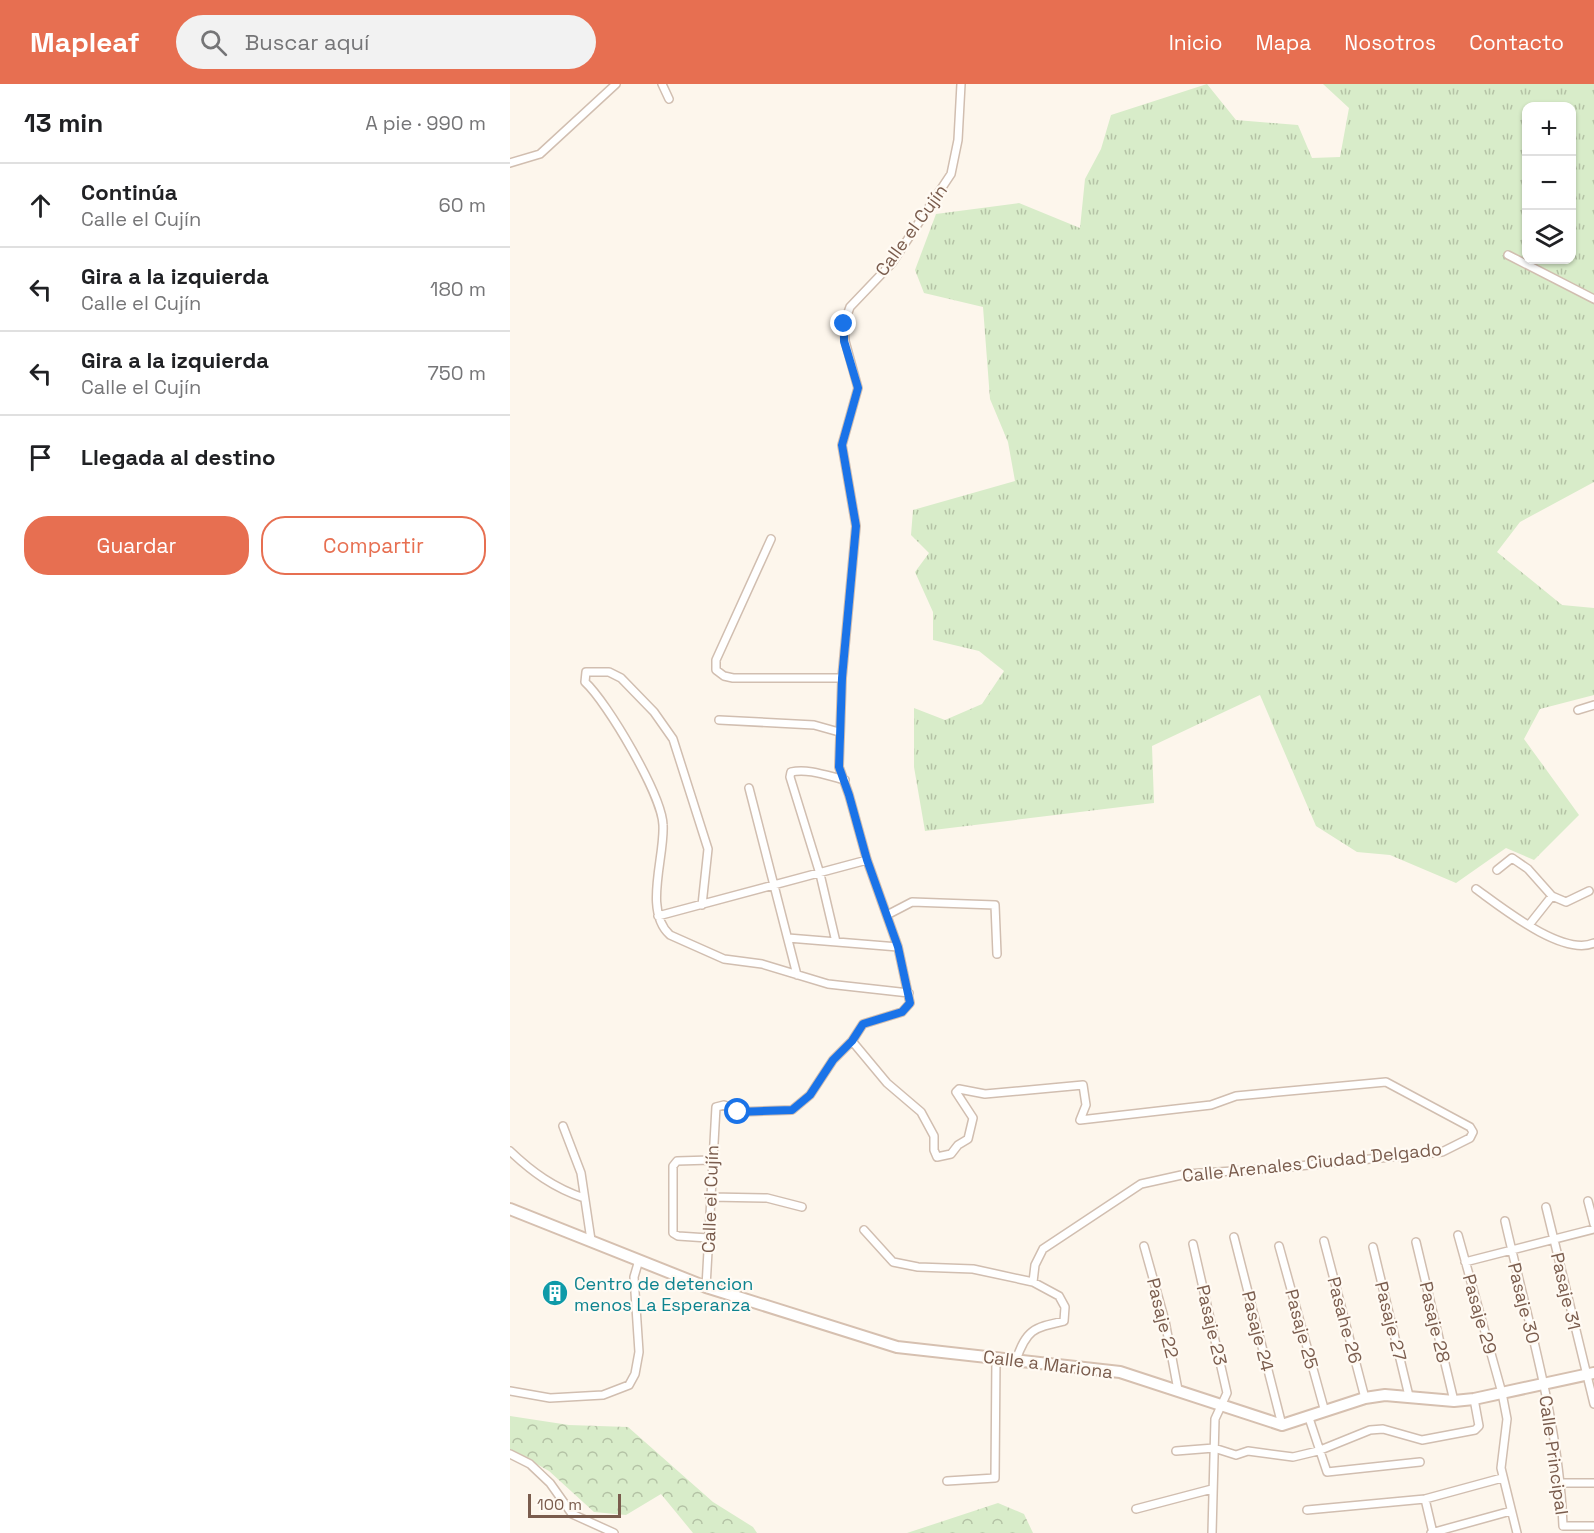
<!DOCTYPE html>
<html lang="es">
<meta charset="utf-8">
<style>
:root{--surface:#fff;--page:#f2f2f2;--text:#202124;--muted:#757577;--line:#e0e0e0;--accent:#e76f51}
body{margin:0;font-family:"Space Grotesk",sans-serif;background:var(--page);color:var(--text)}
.controls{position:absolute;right:18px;top:18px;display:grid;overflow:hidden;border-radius:12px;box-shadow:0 2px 4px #0004}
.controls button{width:54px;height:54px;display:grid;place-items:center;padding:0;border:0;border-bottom:2px solid var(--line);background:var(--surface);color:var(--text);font:30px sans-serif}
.scale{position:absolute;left:18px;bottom:15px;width:93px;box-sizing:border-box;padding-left:6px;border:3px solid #7a5c4d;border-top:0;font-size:16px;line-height:21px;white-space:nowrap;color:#7a5c4d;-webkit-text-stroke:4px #fffaf3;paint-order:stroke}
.stop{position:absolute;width:18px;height:18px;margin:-14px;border:4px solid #1a73e8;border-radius:50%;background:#fff}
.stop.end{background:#1a73e8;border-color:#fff;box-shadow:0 2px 6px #0008}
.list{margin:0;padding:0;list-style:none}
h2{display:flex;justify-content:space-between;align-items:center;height:78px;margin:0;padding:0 24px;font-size:26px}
h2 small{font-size:20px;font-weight:400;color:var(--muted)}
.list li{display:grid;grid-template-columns:39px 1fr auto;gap:18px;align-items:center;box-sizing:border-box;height:84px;padding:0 24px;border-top:2px solid var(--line)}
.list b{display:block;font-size:22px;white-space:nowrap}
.list p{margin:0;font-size:20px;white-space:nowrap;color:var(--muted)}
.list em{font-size:20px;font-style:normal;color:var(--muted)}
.actions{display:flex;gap:12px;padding:18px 24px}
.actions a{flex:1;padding:14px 0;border:2px solid var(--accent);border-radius:24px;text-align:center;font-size:21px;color:var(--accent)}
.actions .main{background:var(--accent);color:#fff}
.icon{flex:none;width:33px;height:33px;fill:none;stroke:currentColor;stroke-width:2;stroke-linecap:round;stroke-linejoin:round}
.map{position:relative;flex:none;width:1084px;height:1449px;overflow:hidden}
header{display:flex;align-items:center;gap:36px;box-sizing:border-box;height:84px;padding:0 30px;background:var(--accent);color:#fff}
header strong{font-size:28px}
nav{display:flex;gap:33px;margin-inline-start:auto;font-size:21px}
.search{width:420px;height:54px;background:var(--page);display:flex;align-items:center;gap:15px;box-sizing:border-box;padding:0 21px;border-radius:33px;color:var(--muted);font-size:22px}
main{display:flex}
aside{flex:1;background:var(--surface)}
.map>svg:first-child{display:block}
</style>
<header>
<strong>Mapleaf</strong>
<div class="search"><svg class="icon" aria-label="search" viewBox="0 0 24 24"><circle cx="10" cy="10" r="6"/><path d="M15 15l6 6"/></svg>Buscar aquí</div>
<nav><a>Inicio</a><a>Mapa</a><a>Nosotros</a><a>Contacto</a></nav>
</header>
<main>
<aside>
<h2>13 min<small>A pie · 990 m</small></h2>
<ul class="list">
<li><svg class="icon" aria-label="ahead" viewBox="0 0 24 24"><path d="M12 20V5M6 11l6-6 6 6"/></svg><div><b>Continúa</b><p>Calle el Cujín</p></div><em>60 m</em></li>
<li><svg class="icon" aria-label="left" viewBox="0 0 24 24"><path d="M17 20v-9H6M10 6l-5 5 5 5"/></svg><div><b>Gira a la izquierda</b><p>Calle el Cujín</p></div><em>180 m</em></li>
<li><svg class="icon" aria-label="left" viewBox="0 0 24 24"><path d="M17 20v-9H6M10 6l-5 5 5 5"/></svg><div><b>Gira a la izquierda</b><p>Calle el Cujín</p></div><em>750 m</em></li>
<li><svg class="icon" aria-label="arrive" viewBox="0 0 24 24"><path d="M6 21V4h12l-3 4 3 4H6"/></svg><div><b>Llegada al destino</b></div></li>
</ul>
<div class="actions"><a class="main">Guardar</a><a>Compartir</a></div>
</aside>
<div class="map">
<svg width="1084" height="1449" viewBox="0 0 1084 1449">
<defs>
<pattern id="grass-tufts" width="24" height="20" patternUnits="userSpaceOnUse" patternTransform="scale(1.5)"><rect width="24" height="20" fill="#d8ecc9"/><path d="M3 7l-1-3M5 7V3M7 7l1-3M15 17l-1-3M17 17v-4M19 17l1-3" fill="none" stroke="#b4c2a5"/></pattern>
<pattern id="forest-crowns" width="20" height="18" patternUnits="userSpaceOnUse" patternTransform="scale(1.5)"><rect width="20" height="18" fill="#d8ecc9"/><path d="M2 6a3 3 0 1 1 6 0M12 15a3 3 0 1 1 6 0" fill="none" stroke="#b4c2a5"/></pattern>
</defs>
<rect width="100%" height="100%" fill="#fdf6ec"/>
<path fill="url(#grass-tufts)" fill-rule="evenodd" d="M697,0L726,36L788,41L802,74L830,73L839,24L813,0H1084V398L1010,438L987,468L1052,521L1084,524V611L1030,625L1014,655L1069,731L1024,776L996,764L946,799L880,771L847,768L806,742L750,611L642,662L644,719L415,747L404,683V624L435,636L472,620L494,587L469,567L423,556V528L405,488L419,469L401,451L403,426L505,397L498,358L480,315L473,223L414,209L405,186L426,130L509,119L570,144L575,95L591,65L601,31ZM1017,22H1062V176H1017Z"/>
<path fill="url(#forest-crowns)" d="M0,1332L59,1341L118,1343L203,1418L243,1443L247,1449H183L151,1410L116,1431L84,1428L39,1387L0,1365Z
M488,1419L514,1430L523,1449H397Z"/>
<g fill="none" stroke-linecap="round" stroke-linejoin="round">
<g stroke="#d1beb0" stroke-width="10">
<path id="minor" d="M152,0L159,15
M0,79L30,70L106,0
M998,171L1084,215
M261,455L206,576V586L214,592L223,594H332
M1068,626L1084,621
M209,636L304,641L329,648
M239,704L287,891
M987,786L1002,774L1018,785L1042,812
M966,805C991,823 1053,873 1084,859
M192,821L198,765L163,655L144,628L111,594L99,588H76L75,598C97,618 152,711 153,741C155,773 133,827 160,851L214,875L252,880L318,900L399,909
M377,831L402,818L485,821L487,870
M148,832L357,776
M1019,841L1042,812L1056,818L1079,807
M278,854L388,863
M326,858L310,790L280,693L281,688C298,684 318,692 335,696
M342,957L377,999L411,1028L424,1052V1066L427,1073L441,1070L448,1061L458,1055L463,1034L446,1008L449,1005L475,1010L573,1001L576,1021L570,1036L701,1021L726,1012L876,998L960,1043L963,1048L960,1054L932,1068L768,1084L676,1090L631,1100L533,1165L525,1181L523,1198
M53,1042L71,1089L81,1156
M0,1067C22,1088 44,1104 74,1114
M200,1113L257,1114L292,1123
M1078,1117L1084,1140
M1036,1123L1084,1320
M995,1137C1018,1238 1049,1338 1053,1442H1084
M354,1146L383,1178L408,1183L463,1185L523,1198L549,1212L555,1223L554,1237C523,1244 517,1245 506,1276
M948,1151L992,1309L997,1335L991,1384L1007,1449
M724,1153L772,1341
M198,1154L168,1152L163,1149V1082L167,1077L201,1076
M814,1157L855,1314
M906,1158L944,1317
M683,1160L717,1309L705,1335L702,1449
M634,1162L655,1237L668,1306
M769,1162L815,1328
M863,1163L899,1312
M955,1178L1084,1145
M196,1203L206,1023L214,1021L228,1028L282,1026L300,1011L323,976L342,957L353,940L392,928L400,919L388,863L357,776L339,711L329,683L332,594L346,442L332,361L348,304L335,257L334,240L340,223L382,179L441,90L448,56L451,0
M0,1307L40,1314L93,1311L119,1301L125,1290L129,1268L124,1193L129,1176
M799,1334L817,1388L910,1378
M666,1367L704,1364L726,1371L738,1367L783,1373L808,1367L860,1346L873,1345L912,1356L965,1346L969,1342L964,1315
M0,1370L20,1380L40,1399L62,1430L104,1449
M437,1397L485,1394L486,1274
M1052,1399H1084
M915,1415L923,1449
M626,1425L702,1405
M797,1426L915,1415L992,1394
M921,1449L1001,1427"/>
</g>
<g stroke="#d6c0b0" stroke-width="14">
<path id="secondary" d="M0,1125L196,1203L387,1263L610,1288L772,1341L855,1314L875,1311L944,1317L964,1315L1084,1289"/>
</g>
<use href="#minor" stroke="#fff" stroke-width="7"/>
<use href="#secondary" stroke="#fff" stroke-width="10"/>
</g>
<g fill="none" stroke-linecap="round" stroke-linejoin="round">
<path stroke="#1a73e8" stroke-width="8" d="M228,1028L282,1026L300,1011L323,976L342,957L353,940L392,928L400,919L388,863L357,776L339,711L329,683L332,594L346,442L332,361L348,304L334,257V240"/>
</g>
<defs>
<g id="building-disc" transform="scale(1.35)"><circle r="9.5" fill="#0f9aa8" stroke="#fffaf3"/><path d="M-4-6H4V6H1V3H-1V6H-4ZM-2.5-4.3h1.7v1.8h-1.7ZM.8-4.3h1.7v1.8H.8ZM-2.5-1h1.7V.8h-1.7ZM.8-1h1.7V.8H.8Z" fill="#fff"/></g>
</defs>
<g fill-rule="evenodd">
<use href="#building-disc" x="45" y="1209"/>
</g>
<g text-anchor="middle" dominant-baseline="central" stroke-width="4.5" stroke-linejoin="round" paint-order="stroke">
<g font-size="18" fill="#7a5c4d" stroke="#fffaf3">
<text transform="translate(401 146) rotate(-54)">Calle el Cujín</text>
<text transform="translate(802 1078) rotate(-6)">Calle Arenales Ciudad Delgado</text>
<text transform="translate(200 1115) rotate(-88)">Calle el Cujín</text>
<text transform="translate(1056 1207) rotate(77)">Pasaje 31</text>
<text transform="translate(1014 1219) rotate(76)">Pasaje 30</text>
<text transform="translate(970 1230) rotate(74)">Pasaje 29</text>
<text transform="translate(653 1234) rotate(76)">Pasaje 22</text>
<text transform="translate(835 1236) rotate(75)">Pasahe 26</text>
<text transform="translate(881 1237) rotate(76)">Pasaje 27</text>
<text transform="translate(925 1238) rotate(77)">Pasaje 28</text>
<text transform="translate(702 1241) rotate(77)">Pasaje 23</text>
<text transform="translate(792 1245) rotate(75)">Pasaje 25</text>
<text transform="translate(748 1247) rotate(76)">Pasaje 24</text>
<text transform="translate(538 1280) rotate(7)">Calle a Mariona</text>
<text transform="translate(1044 1371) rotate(82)">Calle Principal</text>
</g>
<g font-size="18" fill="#0d838f" stroke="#fffaf3" text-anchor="start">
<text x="64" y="1199">Centro de detencion<tspan x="64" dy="21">menos La Esperanza</tspan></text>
</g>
</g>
</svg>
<div class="controls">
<button>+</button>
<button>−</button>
<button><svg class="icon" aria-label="layers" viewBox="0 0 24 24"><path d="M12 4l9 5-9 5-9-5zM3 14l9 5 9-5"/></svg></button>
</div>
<div class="scale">100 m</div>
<div class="stop" style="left:228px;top:1028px"></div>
<div class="stop end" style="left:334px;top:240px"></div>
</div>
</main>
